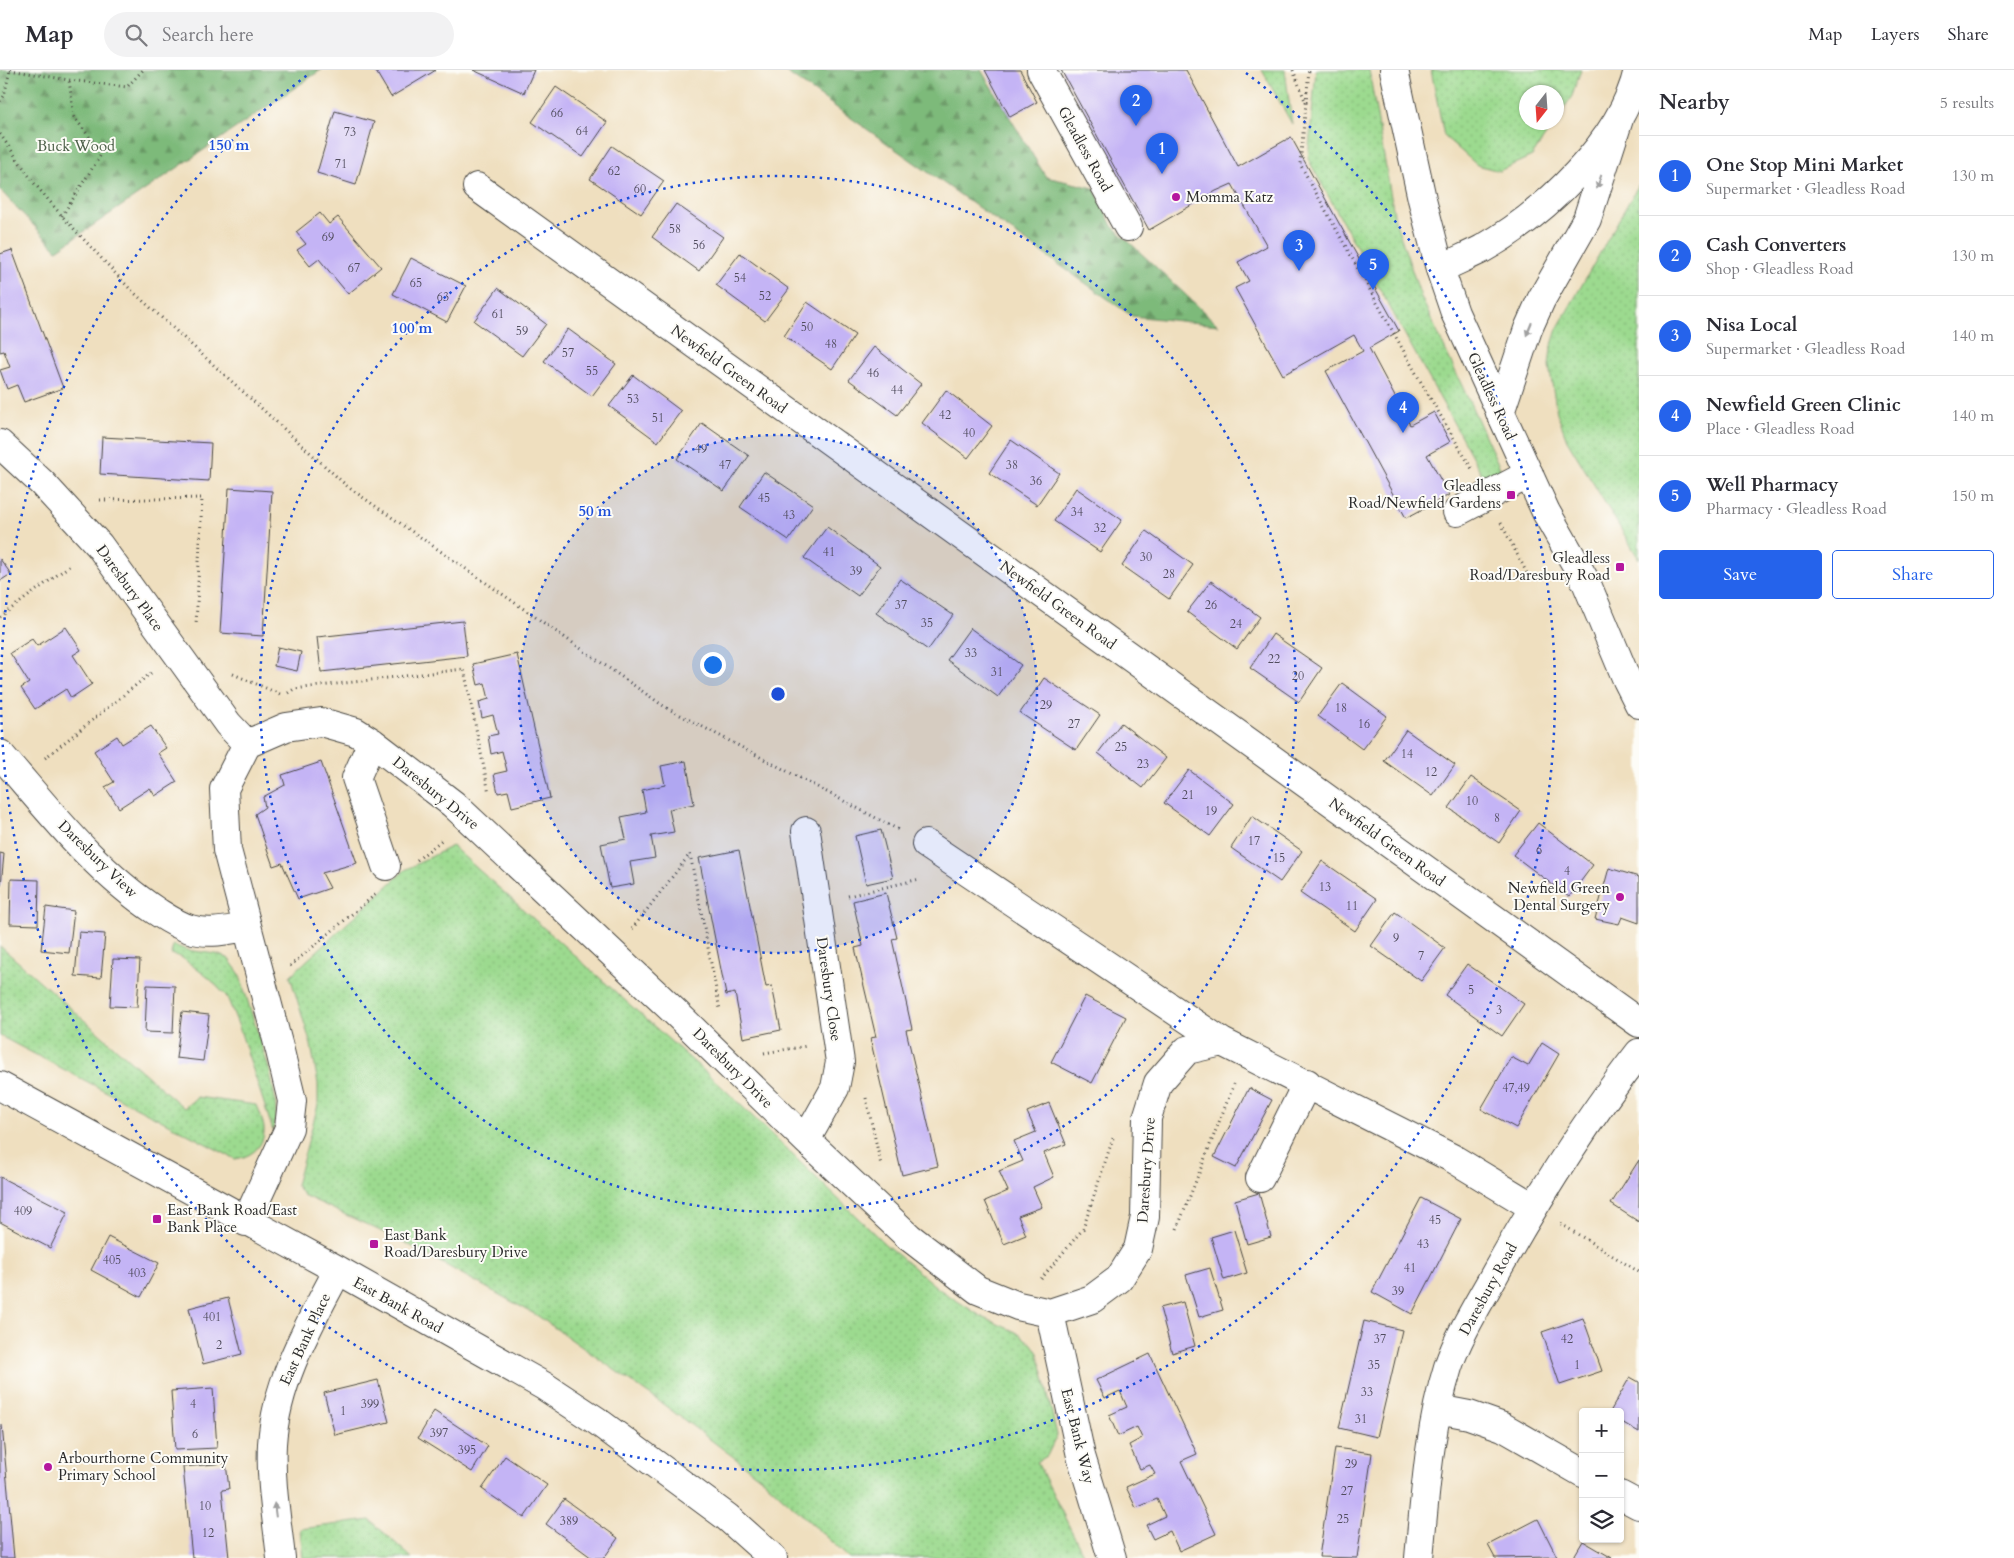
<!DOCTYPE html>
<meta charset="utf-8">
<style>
:root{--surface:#fff;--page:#f2f2f3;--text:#2b2b33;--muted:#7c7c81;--line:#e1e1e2;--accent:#2563eb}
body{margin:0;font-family:Cardo,serif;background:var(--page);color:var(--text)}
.controls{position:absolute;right:15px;bottom:15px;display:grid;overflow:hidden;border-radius:5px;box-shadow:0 1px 4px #0004}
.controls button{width:45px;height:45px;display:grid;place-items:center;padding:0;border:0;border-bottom:1px solid var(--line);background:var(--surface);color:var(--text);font:25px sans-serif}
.compass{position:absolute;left:1519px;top:15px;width:45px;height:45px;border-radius:50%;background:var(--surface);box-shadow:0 1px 4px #0004;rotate:197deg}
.you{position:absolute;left:712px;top:594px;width:18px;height:18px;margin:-12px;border:4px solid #fff;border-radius:50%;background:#1a73e8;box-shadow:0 0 0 8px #1a73e833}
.badge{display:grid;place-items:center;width:32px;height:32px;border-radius:50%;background:var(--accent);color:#fff;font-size:16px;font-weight:700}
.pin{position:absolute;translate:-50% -41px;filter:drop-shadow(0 1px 2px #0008)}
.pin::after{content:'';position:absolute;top:26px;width:18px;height:15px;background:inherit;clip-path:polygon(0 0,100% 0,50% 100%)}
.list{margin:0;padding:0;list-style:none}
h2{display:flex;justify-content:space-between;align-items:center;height:65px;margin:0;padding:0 20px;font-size:21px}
h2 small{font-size:16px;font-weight:400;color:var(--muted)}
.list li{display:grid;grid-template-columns:32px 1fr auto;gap:15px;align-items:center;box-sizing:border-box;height:80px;padding:0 20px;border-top:1px solid var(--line)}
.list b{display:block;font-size:19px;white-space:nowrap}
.list p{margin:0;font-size:16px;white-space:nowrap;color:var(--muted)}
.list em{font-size:16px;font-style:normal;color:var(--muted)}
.actions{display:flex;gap:10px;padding:15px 20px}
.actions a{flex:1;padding:11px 0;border:1px solid var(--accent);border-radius:5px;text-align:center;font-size:18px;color:var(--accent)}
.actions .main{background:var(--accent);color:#fff}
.icon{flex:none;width:28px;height:28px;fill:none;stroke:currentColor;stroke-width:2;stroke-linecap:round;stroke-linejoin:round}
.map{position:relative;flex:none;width:1639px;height:1488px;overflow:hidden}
header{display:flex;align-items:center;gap:30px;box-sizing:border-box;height:70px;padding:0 25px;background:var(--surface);border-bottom:1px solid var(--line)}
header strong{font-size:24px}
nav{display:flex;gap:28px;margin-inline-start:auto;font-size:18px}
.search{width:350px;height:45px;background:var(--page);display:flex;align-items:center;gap:12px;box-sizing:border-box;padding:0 18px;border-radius:28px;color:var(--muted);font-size:19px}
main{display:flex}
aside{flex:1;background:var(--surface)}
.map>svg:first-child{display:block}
</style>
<header>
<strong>Map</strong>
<div class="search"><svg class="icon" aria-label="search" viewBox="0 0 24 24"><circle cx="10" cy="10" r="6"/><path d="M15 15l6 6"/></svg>Search here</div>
<nav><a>Map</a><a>Layers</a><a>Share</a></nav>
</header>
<main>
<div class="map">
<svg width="1639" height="1488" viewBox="0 0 1639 1488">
<defs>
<pattern id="grass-dots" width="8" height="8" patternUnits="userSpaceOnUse" patternTransform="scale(1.25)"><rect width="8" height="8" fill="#9cda8f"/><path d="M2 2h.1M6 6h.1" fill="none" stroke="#87bb7c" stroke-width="1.8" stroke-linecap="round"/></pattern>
<pattern id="forest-firs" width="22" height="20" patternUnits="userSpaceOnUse" patternTransform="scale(1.25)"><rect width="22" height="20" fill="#7dba7a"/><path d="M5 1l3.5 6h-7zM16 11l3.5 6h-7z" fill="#679764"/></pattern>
</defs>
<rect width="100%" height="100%" fill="#fdfcf7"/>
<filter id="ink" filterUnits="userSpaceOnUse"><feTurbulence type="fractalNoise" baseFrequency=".02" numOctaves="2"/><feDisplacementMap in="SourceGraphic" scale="10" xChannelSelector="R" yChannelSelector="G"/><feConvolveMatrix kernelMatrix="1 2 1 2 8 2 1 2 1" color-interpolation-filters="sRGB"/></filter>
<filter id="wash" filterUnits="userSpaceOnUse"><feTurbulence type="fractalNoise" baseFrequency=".0096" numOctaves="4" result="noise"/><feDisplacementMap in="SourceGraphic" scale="20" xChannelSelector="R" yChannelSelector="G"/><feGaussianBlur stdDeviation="1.12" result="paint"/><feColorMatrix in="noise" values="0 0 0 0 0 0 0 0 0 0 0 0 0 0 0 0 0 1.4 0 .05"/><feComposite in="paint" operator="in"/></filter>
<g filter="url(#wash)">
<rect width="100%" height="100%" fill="#efdfbf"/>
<path fill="url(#grass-dots)" stroke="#64825d" d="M1262,0H1285L1292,54Z
M1316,0H1369L1395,150L1421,227L1501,400L1484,408L1308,89Z
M1431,0H1581L1572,26L1557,49L1556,22H1526V52L1554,53L1532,86L1499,101L1477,95L1444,66Z
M1639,114V489L1567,370L1557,343L1549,296L1551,278L1557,259Z
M452,776L721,1016L885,1174L939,1219L982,1247L1016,1262L1032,1274L1038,1283L1042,1299L1057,1365L1047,1386L1037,1392L1085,1488H849L764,1410L667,1337L538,1246L402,1171L303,1125L296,1115L318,1035V1014L311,975L290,906L405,800Z
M173,875L187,880L216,884L228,888L239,903L270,1002L275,1028L276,1045L273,1061L239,957L227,927L210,909L181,887L171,884Z
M0,876L184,1038L197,1027L256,1035C259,1043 265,1054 264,1062C263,1078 250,1087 235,1089L0,966Z
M370,1450L412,1488H303L300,1459Z"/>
<path fill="url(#forest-firs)" stroke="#547252" d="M0,0H321L57,180L0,120Z
M783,0H981L1046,107L1094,118L1112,156L1218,255L1132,246Z"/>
<g id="blocks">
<path fill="#c4b4f5" d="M375,0H436L391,27Z
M473,0H534L524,23Z
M985,0H1020L1037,32L1010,47Z
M1061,0H1186L1238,97L1291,67L1399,261L1369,278L1410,355L1434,342L1450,372L1427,385L1449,425L1406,448L1326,301L1363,281L1354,265L1283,305L1235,218L1249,211L1238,192L1267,176L1232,114L1216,121L1149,160Z
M556,17L607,52L583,87L532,52Z
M335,41L374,52L356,115L317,103Z
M612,76L664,111L641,144L590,109Z
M676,134L723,167L699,201L652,167Z
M320,143L329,154L338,147L381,197L348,224L319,189L310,196L297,180L306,174L296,162Z
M12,180L63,318L24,332L17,315L7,319L0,300L10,297L4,281L0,282V184Z
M740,183L789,219L765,251L716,215Z
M411,188L466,216L447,252L393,224Z
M498,218L546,254L522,286L474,251Z
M807,232L855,265L832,299L784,266Z
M568,259L616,294L592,326L544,291Z
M874,277L921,314L897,345L849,310Z
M633,305L681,341L658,372L609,336Z
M946,320L992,356L968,388L922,353Z
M702,353L749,386L724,421L677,389Z
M102,367L211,373L209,411L100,404Z
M1011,370L1059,403L1037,435L989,403Z
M764,402L813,435L789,470L740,437Z
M229,418L272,421L263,566L220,563Z
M1076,418L1122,450L1100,482L1054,451Z
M827,457L880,496L858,526L804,488Z
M1146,461L1193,495L1169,529L1122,496Z
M0,489L11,504L0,511Z
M900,509L953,545L928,580L876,543Z
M1211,511L1260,547L1237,579L1187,542Z
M463,551L467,586L321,602L317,567Z
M66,557L81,580L73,585L92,614L71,628L66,619L35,639L21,618L29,613L10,583L32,569L37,576Z
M970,558L1021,595L998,627L947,590Z
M1273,564L1322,598L1299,632L1250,598Z
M278,577L301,582L297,601L274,596Z
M517,584L550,728L512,737L508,721L498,723L494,704L507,701L502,681L491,684L488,666L498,664L493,645L482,648L479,632L489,629L485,613L478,615L473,594Z
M1044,608L1100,645L1076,680L1020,643Z
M1342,613L1387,646L1362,679L1318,646Z
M1121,653L1166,688L1143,718L1098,683Z
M151,656L166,678L158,683L177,712L155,726L150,718L119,738L105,717L114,712L94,681L117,666L122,674Z
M1406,660L1455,695L1433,726L1384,691Z
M686,691L694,734L669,739L674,762L651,766L655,788L630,792L634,814L610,818L601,774L626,769L621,747L646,742L642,720L665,715L661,696Z
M321,692L357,793L322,803L330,818L298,829L282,793L273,796L255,744L265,737L263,727L285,715L282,705Z
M1189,700L1234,734L1210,766L1164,733Z
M1471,707L1521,741L1499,773L1449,738Z
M1252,746L1302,781L1280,812L1231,778Z
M1538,753L1593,795L1569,827L1513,785Z
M881,760L893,808L866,814L855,766Z
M739,780L766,917L772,916L781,960L743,968L735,923L726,925L699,788Z
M0,783L4,784L1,816H0Z
M1322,791L1377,829L1355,861L1300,823Z
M1609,798L1639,807V853L1622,847L1619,854L1595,849Z
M11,809L39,810L38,855L10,854Z
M886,823L897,868L892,869L912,959L906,960L938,1096L902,1105L870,968L876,967L855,878L863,876L853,831Z
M46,837L74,841L69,883L41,880Z
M1395,842L1445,878L1421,911L1371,876Z
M79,862L105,864L101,908L75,906Z
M113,889L140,890L137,937L110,936Z
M1467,894L1524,934L1502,966L1445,925Z
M147,915L175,916L173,963L145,962Z
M1085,926L1126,947L1092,1013L1051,992Z
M182,942L209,945L203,991L176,988Z
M1542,973L1559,984L1516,1058L1481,1039L1511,987L1528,996Z
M1249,1018L1272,1030L1236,1098L1214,1087Z
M1049,1033L1066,1074L1044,1083L1054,1107L1033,1117L1042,1137L1018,1146L1026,1165L1004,1174L985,1131L1008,1121L999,1101L1023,1091L1014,1071L1036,1062L1027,1042Z
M1639,1090V1152L1611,1134Z
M0,1107L68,1142L50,1178L0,1152Z
M1259,1123L1271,1167L1247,1174L1235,1130Z
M1421,1128L1461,1149L1412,1244L1372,1222Z
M1234,1160L1247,1203L1224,1210L1211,1167Z
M108,1167L159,1193L141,1227L91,1200Z
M1210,1198L1223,1240L1199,1247L1186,1205Z
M228,1228L242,1284L203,1294L189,1238Z
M1183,1232L1195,1276L1172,1283L1160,1238Z
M1583,1248L1602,1301L1560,1315L1542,1262Z
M1364,1251L1402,1260L1377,1367L1339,1358Z
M1150,1284L1197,1384L1181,1391L1216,1464L1179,1481L1170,1461L1153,1469L1146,1455L1165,1446L1157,1429L1136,1438L1126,1417L1155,1404L1150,1395L1140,1399L1129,1375L1142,1368L1137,1357L1118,1366L1109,1345L1127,1337L1120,1321L1105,1328L1096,1310Z
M1630,1307L1639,1312V1362L1620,1351V1342H1610Z
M378,1310L389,1352L335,1365L324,1323Z
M213,1318L217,1378L175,1380L171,1321Z
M434,1341L488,1376L472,1402L418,1368Z
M0,1355H2L14,1488H0Z
M1335,1378L1372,1383L1357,1488L1319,1487Z
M505,1386L547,1415L524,1448L482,1419Z
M226,1393L229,1419L222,1420L229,1488H192L183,1397Z
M564,1429L618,1468L604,1488H592L546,1454Z
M1538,1449L1557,1487L1495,1488L1488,1475Z
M1583,1471L1607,1485L1612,1488H1573Z"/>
</g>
</g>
<g filter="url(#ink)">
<use href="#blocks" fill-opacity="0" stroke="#484641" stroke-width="1"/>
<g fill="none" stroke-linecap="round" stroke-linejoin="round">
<g stroke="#484641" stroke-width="30">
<path id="minor" d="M1041,0L1128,157
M477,117L1639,953
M1440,199C1454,192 1468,186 1482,179C1544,144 1622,71 1638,0
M1500,343L1528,259L1541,230L1587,149L1619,49
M0,374L42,413L99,475L228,654L247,674
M1457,442L1529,404
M372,672L356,708L386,796
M0,684C48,739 95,801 156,841C167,848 177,855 190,859C209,865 227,860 247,857
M926,774L1222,972
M0,1016L338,1200L544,1316L597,1351L727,1447L773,1488
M806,1070L835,1018L840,992L806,761
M1260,1108L1307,1013
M246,1152L289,1058L292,1031L280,981L227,780L224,719L247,674L286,657L321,652L356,662L372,672L453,734L676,943L806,1070L909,1167L978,1220L1018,1236L1050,1243L1092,1229L1119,1209L1138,1179L1145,1147L1147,1048L1158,1013L1187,980L1222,972L1452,1088L1533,1137
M1050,1243L1081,1386L1112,1488
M1438,1339L1469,1345L1503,1357L1583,1403
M1620,1425L1639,1435
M281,1488C277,1450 270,1412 272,1374C276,1311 309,1255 338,1200
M1419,1488C1425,1425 1429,1358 1448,1297C1459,1264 1479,1233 1496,1202C1539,1126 1585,1052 1639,983"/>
</g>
<g stroke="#484641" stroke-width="30">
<path id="major" d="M1394,0L1422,129L1440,199L1455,243L1546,442L1586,512L1627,610L1639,634"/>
</g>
<path stroke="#484641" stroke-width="3" stroke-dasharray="1 4" stroke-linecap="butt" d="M10,0L69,10L127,17L143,0
M1293,0L1306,33L1300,94L1422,314L1472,399
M0,31L4,26L10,0
M1306,32L1309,0
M0,64L34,113L62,146L130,219L348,417L665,637L899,760
M62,146L102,83L74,47L69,10
M100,430L202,428L196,555
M1501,453L1529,507L1547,510
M0,547L72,494
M233,604L282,625
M288,623L294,619L464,599L489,723
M45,688L151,603
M417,790L443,769
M848,826L920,809
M632,859L690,784L720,940
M290,896L376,824
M764,983L807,976
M866,1028L881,1095
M1561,1154L1639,1202
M1177,1159L1234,1014
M1041,1209L1083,1159L1113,1068"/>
<use href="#minor" stroke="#fff" stroke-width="28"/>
<use href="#major" stroke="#fff" stroke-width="28"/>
</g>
<defs><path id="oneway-solid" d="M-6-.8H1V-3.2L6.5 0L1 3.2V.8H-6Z" transform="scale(1.25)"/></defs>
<g fill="#a0a0a0">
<use href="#oneway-solid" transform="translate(1599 112) rotate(108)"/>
<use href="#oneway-solid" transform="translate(1529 259) rotate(112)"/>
<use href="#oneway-solid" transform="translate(275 1440) rotate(-97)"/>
</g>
</g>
<circle cx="778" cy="624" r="259" fill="#1d4ed8" fill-opacity=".12"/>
<g fill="none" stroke="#1d4ed8" stroke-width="2.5" stroke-dasharray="2.5 5">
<circle cx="778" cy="624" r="259"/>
<circle cx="778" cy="624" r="518"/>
<path d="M1246 3A777 777 0 1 1 310 3"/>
</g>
<g fill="#b5179e" stroke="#fdfcf7" stroke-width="2">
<circle cx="1176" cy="127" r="5"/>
<rect x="1506" y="420" width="10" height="10" rx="2.5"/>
<rect x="1615" y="492" width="10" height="10" rx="2.5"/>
<circle cx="1620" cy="827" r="5"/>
<rect x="152" y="1144" width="10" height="10" rx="2.5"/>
<rect x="369" y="1169" width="10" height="10" rx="2.5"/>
<circle cx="48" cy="1397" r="5"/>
</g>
<g text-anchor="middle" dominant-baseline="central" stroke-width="4" stroke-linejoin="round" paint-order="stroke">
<g font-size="12" fill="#514d5e">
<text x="557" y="43">66</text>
<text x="582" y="61">64</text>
<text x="350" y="62">73</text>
<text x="341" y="94">71</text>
<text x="614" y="101">62</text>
<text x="640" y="119">60</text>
<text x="675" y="159">58</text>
<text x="328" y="167">69</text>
<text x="699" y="175">56</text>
<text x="354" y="198">67</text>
<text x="740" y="208">54</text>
<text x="416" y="213">65</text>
<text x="765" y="226">52</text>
<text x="443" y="227">63</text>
<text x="498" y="244">61</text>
<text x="807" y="257">50</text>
<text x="522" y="261">59</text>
<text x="831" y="274">48</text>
<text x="568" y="283">57</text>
<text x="592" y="301">55</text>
<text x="873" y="303">46</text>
<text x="897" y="320">44</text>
<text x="633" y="329">53</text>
<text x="945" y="345">42</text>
<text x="658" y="348">51</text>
<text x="969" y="363">40</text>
<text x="701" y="379">49</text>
<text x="725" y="395">47</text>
<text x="1012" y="395">38</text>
<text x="1036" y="411">36</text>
<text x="764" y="428">45</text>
<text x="1077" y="442">34</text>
<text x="789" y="445">43</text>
<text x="1100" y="458">32</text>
<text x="829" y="482">41</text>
<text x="1146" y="487">30</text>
<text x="856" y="501">39</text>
<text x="1169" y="504">28</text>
<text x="901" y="535">37</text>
<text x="1211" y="535">26</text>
<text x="927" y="553">35</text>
<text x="1236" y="554">24</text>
<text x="971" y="583">33</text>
<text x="1274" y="589">22</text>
<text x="997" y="602">31</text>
<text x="1298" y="606">20</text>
<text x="1046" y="635">29</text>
<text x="1341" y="638">18</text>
<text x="1074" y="654">27</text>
<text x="1364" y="654">16</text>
<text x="1121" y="677">25</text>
<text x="1407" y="684">14</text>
<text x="1143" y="694">23</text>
<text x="1431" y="702">12</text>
<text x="1188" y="725">21</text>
<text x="1472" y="731">10</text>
<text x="1211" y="741">19</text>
<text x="1497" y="748">8</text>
<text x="1254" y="771">17</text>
<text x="1539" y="780">6</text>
<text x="1279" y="788">15</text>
<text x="1567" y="801">4</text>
<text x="1325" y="817">13</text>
<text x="1352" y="836">11</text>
<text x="1396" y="868">9</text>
<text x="1421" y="886">7</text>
<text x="1471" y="920">5</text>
<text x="1499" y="940">3</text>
<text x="1516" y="1018">47,49</text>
<text x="23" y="1141">409</text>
<text x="1435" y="1150">45</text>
<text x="1423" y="1174">43</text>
<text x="112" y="1190">405</text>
<text x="1410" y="1198">41</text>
<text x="137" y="1203">403</text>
<text x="1398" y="1221">39</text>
<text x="212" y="1247">401</text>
<text x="1380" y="1269">37</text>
<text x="1567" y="1269">42</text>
<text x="219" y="1275">2</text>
<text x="1374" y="1295">35</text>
<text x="1577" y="1295">1</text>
<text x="1367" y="1322">33</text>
<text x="193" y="1334">4</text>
<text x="370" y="1334">399</text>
<text x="343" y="1341">1</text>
<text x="1361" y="1349">31</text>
<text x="439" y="1363">397</text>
<text x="195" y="1364">6</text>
<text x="467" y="1380">395</text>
<text x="1351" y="1394">29</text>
<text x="1347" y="1421">27</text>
<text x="205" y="1436">10</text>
<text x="1343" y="1449">25</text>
<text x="569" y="1451">389</text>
<text x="208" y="1463">12</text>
</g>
<g font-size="15" fill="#4d6049" stroke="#fdfcf7">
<text x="76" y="76">Buck Wood</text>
</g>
<g font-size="15" fill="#2b2b2b" stroke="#fdfcf7">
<text transform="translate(1085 79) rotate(61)">Gleadless Road</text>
<text transform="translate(729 299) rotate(36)">Newfield Green Road</text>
<text transform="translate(1492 326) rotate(65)">Gleadless Road</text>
<text transform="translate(130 518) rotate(54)">Daresbury Place</text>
<text transform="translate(1058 535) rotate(36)">Newfield Green Road</text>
<text transform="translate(436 723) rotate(39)">Daresbury Drive</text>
<text transform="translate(1387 772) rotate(36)">Newfield Green Road</text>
<text transform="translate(98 789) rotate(44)">Daresbury View</text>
<text transform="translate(829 919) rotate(82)">Daresbury Close</text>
<text transform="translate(733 998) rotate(45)">Daresbury Drive</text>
<text transform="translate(1146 1100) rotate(-86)">Daresbury Drive</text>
<text transform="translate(1488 1219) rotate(-61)">Daresbury Road</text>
<text transform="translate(398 1235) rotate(29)">East Bank Road</text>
<text transform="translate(305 1269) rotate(-65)">East Bank Place</text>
<text transform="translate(1078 1366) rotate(76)">East Bank Way</text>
</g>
<g font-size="15" fill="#2b2b2b" stroke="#fdfcf7" text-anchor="start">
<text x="1186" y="127">Momma Katz</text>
<text x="1501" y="416" text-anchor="end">Gleadless<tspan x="1501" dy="17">Road/Newfield Gardens</tspan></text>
<text x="1610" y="488" text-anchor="end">Gleadless<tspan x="1610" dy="17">Road/Daresbury Road</tspan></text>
<text x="1610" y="818" text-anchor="end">Newfield Green<tspan x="1610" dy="17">Dental Surgery</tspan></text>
<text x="167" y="1140">East Bank Road/East<tspan x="167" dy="17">Bank Place</tspan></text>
<text x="384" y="1165">East Bank<tspan x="384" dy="17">Road/Daresbury Drive</tspan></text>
<text x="58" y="1388">Arbourthorne Community<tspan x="58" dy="17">Primary School</tspan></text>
</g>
</g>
<circle cx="778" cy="624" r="8" fill="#1d4ed8" stroke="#fdfcf7" stroke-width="2.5"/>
<g font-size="15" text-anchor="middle" font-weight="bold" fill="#1d4ed8" stroke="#fdfcf7" stroke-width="4" stroke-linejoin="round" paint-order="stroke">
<text x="229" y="80">150 m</text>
<text x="412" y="263">100 m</text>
<text x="595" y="446">50 m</text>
</g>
</svg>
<div class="controls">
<button>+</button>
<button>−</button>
<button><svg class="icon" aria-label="layers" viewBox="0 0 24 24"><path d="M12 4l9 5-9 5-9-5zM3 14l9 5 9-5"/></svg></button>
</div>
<svg class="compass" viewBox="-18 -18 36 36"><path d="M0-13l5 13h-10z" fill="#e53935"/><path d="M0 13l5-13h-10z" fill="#7c7c81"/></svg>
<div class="you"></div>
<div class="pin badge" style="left:1162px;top:104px">1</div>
<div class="pin badge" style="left:1136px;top:56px">2</div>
<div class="pin badge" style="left:1299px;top:201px">3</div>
<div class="pin badge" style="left:1403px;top:363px">4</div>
<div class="pin badge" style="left:1373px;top:220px">5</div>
</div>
<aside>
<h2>Nearby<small>5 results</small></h2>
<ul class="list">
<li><span class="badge">1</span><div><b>One Stop Mini Market</b><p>Supermarket · Gleadless Road</p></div><em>130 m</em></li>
<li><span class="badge">2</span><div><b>Cash Converters</b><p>Shop · Gleadless Road</p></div><em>130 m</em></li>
<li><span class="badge">3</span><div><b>Nisa Local</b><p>Supermarket · Gleadless Road</p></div><em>140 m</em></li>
<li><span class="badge">4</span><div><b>Newfield Green Clinic</b><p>Place · Gleadless Road</p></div><em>140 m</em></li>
<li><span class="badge">5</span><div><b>Well Pharmacy</b><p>Pharmacy · Gleadless Road</p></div><em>150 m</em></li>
</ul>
<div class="actions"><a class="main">Save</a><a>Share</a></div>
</aside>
</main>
